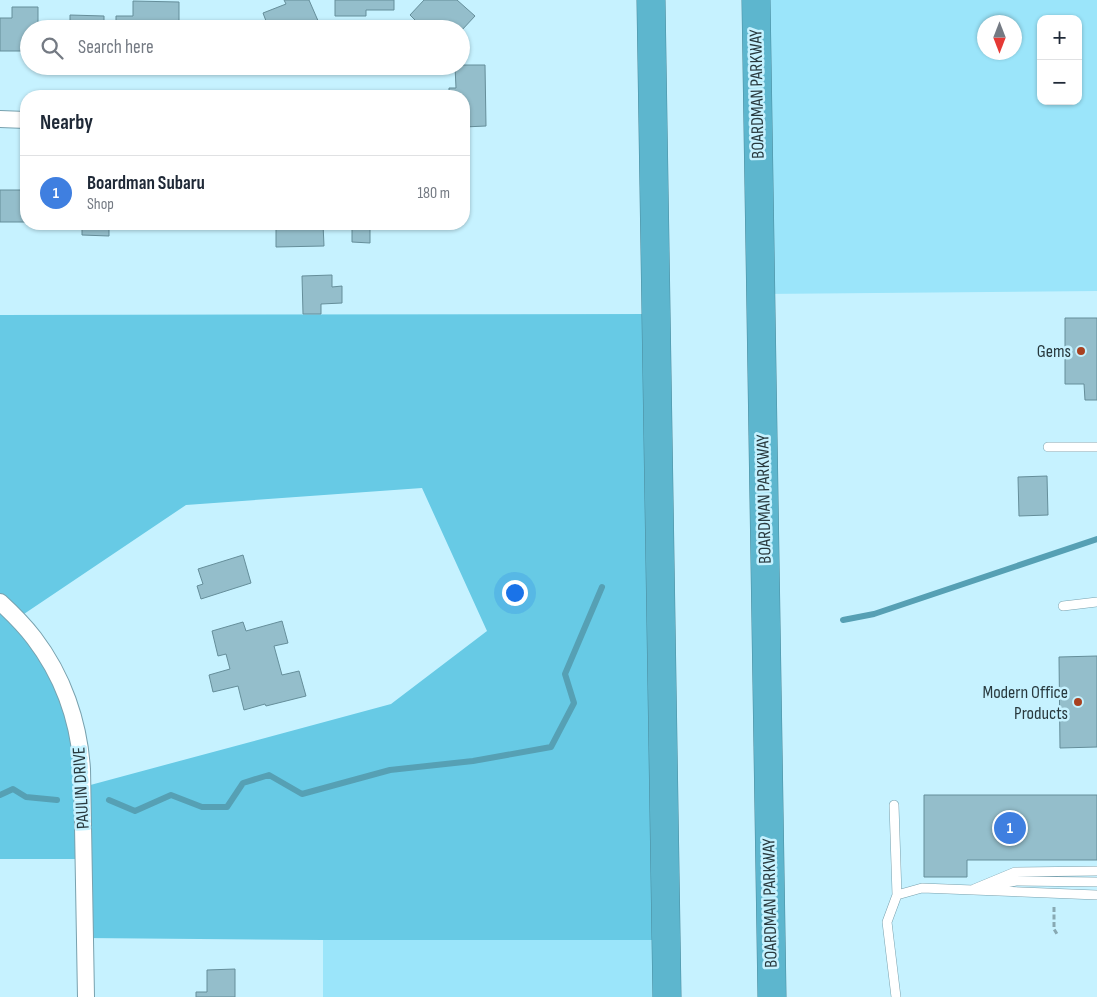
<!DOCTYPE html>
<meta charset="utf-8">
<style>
:root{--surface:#fff;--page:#f2f2f3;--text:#1f2937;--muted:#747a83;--line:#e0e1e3;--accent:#a94120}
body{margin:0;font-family:"Sofia Sans Condensed",sans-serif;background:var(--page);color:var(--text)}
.controls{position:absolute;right:15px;top:15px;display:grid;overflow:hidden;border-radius:10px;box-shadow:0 1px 4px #0004}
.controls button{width:45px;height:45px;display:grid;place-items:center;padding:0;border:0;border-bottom:1px solid var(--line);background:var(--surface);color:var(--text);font:25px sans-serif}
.compass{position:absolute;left:977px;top:15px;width:45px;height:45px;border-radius:50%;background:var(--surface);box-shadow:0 1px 4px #0004;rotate:180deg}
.you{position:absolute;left:514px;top:592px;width:18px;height:18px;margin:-12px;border:4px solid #fff;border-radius:50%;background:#1a73e8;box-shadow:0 0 0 8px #1a73e833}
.badge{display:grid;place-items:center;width:32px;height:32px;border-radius:50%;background:var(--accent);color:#fff;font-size:16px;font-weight:700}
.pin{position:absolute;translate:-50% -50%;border:2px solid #fff;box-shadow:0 1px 5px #0006}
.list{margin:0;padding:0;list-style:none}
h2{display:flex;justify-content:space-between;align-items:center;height:65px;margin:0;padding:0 20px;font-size:21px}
h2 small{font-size:16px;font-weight:400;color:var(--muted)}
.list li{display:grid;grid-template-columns:32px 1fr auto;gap:15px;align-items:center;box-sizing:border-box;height:75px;padding:0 20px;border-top:1px solid var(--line)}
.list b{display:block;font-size:19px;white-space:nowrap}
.list p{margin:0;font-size:16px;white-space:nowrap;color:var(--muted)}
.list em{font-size:16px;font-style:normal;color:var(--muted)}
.icon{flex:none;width:28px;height:28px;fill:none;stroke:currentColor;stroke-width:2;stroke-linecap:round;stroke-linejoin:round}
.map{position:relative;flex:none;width:1097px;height:997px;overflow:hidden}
.search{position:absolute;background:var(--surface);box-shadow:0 1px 4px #0004;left:20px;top:20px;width:450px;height:55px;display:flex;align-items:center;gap:12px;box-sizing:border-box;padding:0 18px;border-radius:28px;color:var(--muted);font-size:19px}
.panel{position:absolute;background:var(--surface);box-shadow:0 1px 4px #0004;left:20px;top:90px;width:450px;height:140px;border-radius:20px}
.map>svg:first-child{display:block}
</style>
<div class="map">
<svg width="1097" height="997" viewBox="0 0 1097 997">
<rect width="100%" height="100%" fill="#c6f2ff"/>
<path fill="#9be5fa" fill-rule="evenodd" d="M756,0H1097V291L760,294ZM1041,19H1078V101H1041ZM984,22H1014V52H984Z
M323,940H666L667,997H323Z"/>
<path fill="#67cae5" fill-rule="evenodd" d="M656,314L666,940H323L85,938L84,859H0V315ZM422,488L487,631L391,704L83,787L62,684L18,618L186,505Z"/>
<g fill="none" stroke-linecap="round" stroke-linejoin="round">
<path stroke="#56a0b4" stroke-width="6" d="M843,620L874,614L1097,539
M0,795L13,789L26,797L57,800
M109,800L135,811L171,795L202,807H227L243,783L269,775L302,794L390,770L473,761L551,747L574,703L565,674L602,587"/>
</g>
<path fill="#94becb" stroke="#658e9a" d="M284,0H309L319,23L306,29H269L263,13L286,4Z
M335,0H394V10H366V16H335Z
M424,0H457L475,16L461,31V29H424L410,15Z
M133,1L179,2V29H116V16H133Z
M12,7H38V29H29V51H0V18H12Z
M70,15L104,16V29H56V22L70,23Z
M251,23V29H187V24Z
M461,65H485L486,126L464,127V96H449V88H456L455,66H461Z
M0,190H26V222H0Z
M49,224H109V236L82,235V226L49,225Z
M149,224H174L175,227L149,228Z
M188,224H251V229L188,228Z
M261,224H323L324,246L276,247V228H261Z
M336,224H399V229H370V243L352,242V229H336Z
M332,275V287L342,286V303L321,304V314H303L302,276Z
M1065,318H1097V400H1085L1084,384H1065Z
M1047,476L1048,515L1019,516L1018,477Z
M243,555L251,583L201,599L197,586L203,584L198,569Z
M282,621L288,643L274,646L282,675L299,671L306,696L266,706L265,704L244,710L238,686L213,692L209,675L230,669L226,654L218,656L212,631L243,622L246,631Z
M1097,656V747L1060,748L1059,657Z
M924,795H1097V860H967V877H924Z
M235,969V997H196V992H207V970Z"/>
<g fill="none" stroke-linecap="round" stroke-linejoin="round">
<g stroke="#78a1ae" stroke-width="10">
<path id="service" d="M1048,447H1097
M1063,606L1097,602
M894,805L897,895
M990,886L1016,881L1097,882
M974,889L1015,872L1097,871
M896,997L887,922L897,895L922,888L1097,895"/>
</g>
<g stroke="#78a1ae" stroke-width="18">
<path id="minor" d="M0,119L26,120
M0,602C12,613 24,625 34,638C63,676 79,722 82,769L86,997"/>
</g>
<g stroke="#4a8a9c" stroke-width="29">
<path id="motorway" d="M651,0L667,997
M756,0L772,997"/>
</g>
<path stroke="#88a9b3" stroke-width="3" stroke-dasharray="5 2.5" stroke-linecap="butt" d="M1054,907V929L1057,934"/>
<use href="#service" stroke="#fff" stroke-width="9"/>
<use href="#minor" stroke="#fff" stroke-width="16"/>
<use href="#motorway" stroke="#5db6ce" stroke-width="28"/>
</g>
<g fill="#a94120" stroke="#c6f2ff" stroke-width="2">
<circle cx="1081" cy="351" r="5"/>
<circle cx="1078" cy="702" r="5"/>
</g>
<g text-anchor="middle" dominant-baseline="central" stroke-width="5" stroke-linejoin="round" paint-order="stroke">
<g font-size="18" fill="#28393e" stroke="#c6f2ff">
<text transform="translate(757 94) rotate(-91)">BOARDMAN PARKWAY</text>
<text transform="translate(764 499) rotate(-91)">BOARDMAN PARKWAY</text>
<text transform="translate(81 788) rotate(-93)">PAULIN DRIVE</text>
<text transform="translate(770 903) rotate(-91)">BOARDMAN PARKWAY</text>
</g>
<g font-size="18" fill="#28393e" stroke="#c6f2ff" text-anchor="end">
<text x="1071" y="351">Gems</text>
<text x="1068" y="692">Modern Office<tspan x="1068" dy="21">Products</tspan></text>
</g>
</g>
</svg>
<div class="controls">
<button>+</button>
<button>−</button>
</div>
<svg class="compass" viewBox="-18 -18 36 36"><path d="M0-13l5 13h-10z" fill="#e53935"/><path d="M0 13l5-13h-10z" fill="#747a83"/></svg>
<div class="you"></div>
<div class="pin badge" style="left:1010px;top:828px;background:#3f7fe0">1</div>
<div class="search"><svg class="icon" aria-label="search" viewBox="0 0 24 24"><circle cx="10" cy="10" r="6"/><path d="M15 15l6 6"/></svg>Search here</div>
<section class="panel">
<h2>Nearby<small></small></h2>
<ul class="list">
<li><span class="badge" style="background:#3f7fe0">1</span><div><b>Boardman Subaru</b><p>Shop</p></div><em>180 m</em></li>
</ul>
</section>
</div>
